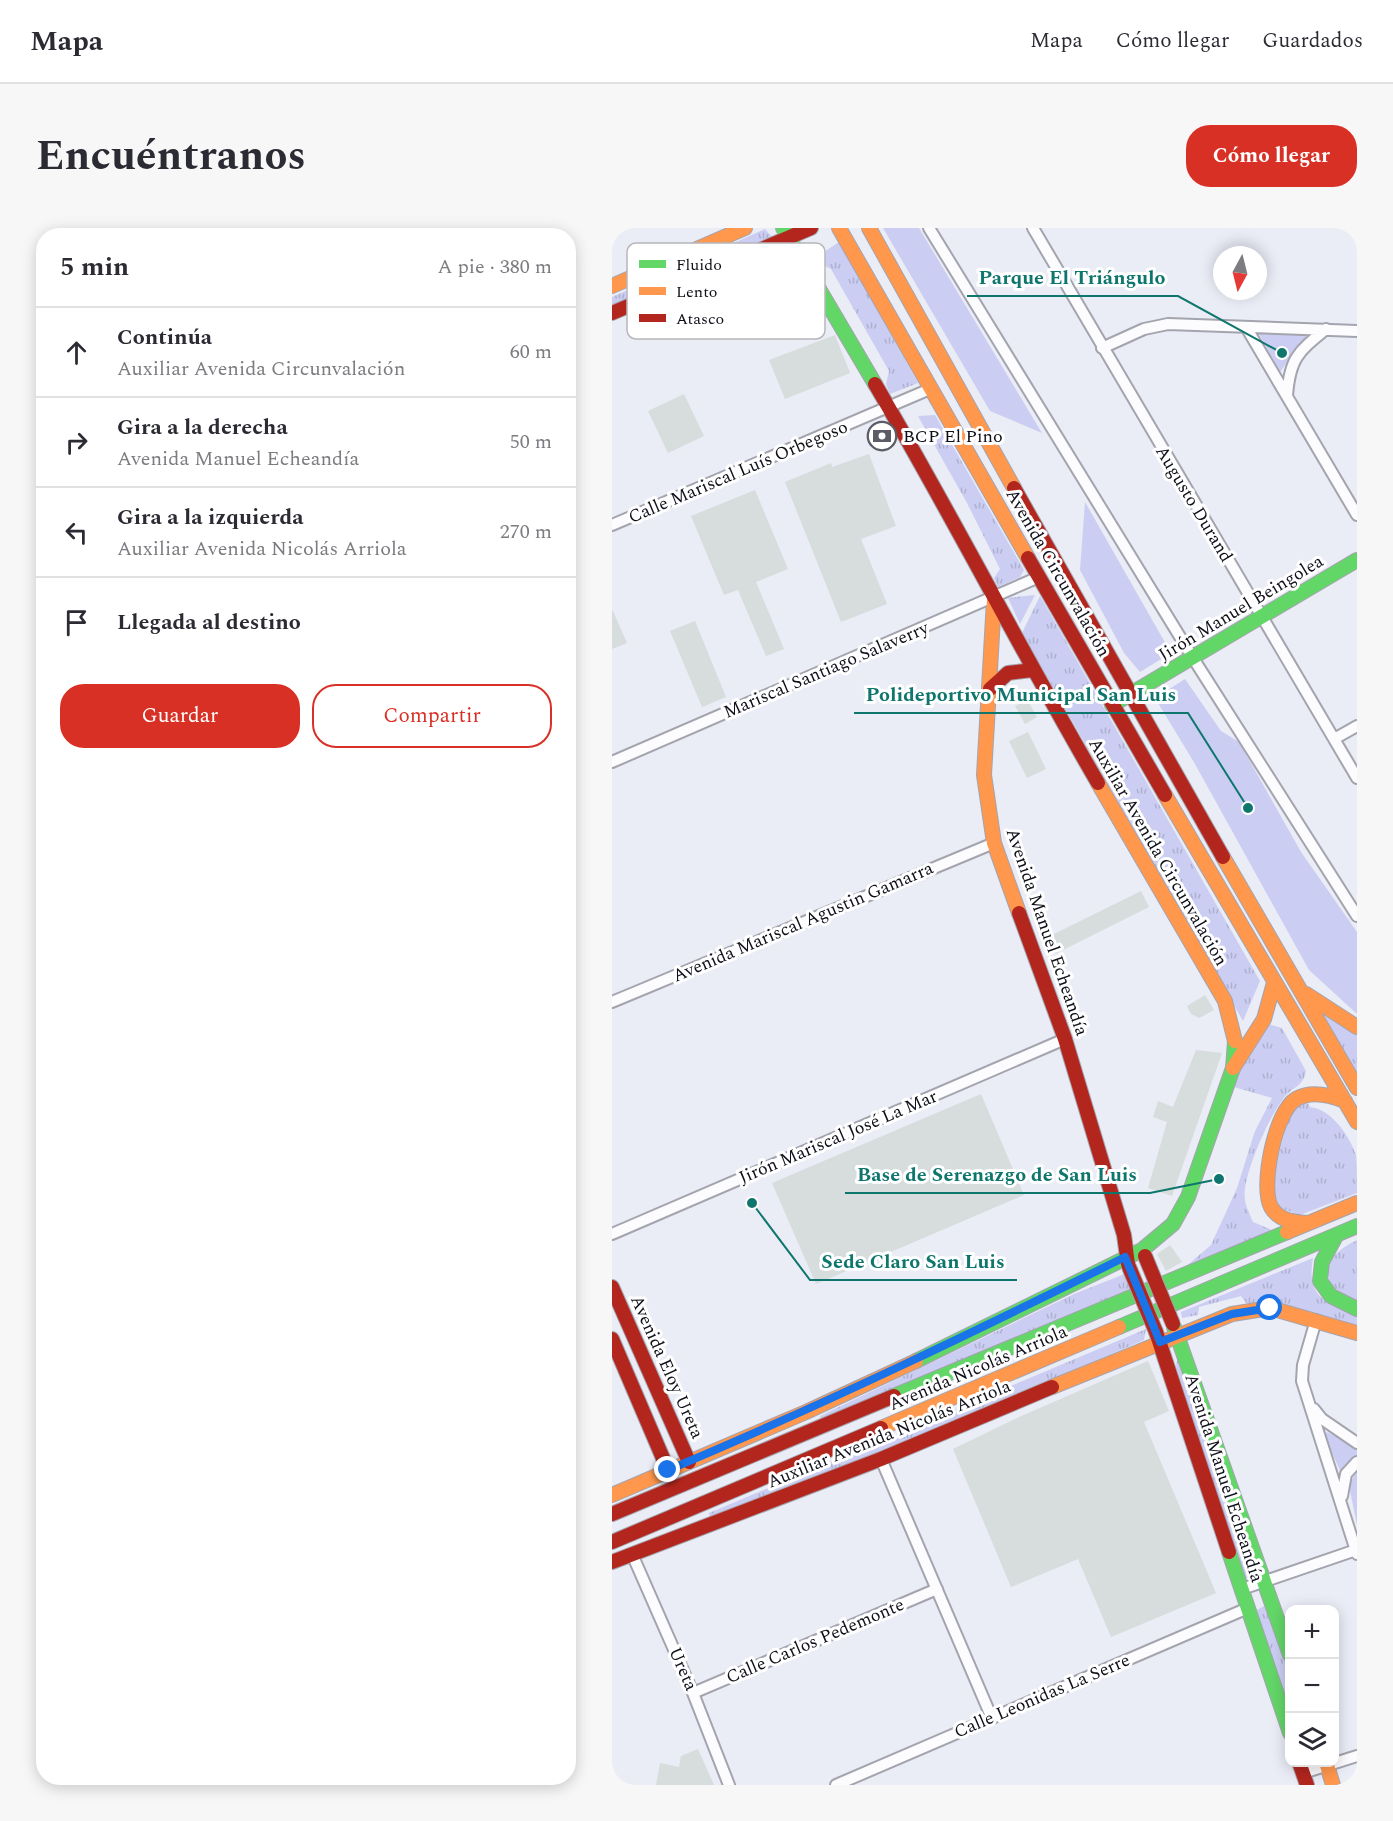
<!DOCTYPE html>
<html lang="es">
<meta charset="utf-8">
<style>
:root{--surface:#fff;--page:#f7f7f7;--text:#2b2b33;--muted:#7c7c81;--line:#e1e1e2;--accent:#d93025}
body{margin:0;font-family:Spectral,serif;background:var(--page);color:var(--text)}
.controls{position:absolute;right:18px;bottom:18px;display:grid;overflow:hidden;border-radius:12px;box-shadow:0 3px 15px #0003}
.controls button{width:54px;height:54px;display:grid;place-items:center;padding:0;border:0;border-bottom:2px solid var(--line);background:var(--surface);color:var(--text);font:30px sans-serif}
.compass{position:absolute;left:601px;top:18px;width:54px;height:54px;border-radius:50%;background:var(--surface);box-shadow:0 3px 15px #0003;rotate:187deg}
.stop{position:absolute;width:18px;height:18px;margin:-14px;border:4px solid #1a73e8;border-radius:50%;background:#fff}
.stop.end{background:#1a73e8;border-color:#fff;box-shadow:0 2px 6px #0008}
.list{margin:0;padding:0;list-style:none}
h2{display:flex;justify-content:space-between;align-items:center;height:78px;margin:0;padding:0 24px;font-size:26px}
h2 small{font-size:20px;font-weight:400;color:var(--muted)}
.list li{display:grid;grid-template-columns:39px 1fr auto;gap:18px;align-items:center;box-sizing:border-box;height:90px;padding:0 24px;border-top:2px solid var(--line)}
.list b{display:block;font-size:22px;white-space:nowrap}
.list p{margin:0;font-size:20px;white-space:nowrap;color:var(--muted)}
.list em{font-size:20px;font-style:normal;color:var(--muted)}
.actions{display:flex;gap:12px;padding:18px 24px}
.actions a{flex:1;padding:14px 0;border:2px solid var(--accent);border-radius:24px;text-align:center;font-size:21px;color:var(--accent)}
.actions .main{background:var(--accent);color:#fff}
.icon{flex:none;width:33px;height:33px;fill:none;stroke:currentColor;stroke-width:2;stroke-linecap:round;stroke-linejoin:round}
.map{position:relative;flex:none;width:745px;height:1557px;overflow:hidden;border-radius:24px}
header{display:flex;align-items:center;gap:36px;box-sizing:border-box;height:84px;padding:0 30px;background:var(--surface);border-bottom:2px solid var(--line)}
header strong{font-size:28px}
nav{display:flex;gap:33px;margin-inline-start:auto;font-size:21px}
.intro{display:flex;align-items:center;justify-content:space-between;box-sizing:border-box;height:144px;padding:0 36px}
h1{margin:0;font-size:42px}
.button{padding:15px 27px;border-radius:24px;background:var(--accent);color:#fff;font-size:21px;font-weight:700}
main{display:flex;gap:36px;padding:0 36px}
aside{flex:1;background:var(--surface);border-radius:24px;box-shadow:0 3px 15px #0003}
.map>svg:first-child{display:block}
</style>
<header>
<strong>Mapa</strong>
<nav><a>Mapa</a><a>Cómo llegar</a><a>Guardados</a></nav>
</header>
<div class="intro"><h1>Encuéntranos</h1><a class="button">Cómo llegar</a></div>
<main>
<aside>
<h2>5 min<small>A pie · 380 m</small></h2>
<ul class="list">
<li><svg class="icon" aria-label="ahead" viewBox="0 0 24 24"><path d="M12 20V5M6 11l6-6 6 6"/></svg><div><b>Continúa</b><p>Auxiliar Avenida Circunvalación</p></div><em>60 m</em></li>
<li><svg class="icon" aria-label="right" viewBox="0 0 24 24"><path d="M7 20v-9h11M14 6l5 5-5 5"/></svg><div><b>Gira a la derecha</b><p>Avenida Manuel Echeandía</p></div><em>50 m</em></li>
<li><svg class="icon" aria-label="left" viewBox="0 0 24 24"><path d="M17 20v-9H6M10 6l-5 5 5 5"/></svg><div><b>Gira a la izquierda</b><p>Auxiliar Avenida Nicolás Arriola</p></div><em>270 m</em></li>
<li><svg class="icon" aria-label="arrive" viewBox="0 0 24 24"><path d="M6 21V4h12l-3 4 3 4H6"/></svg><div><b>Llegada al destino</b></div></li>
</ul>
<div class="actions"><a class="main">Guardar</a><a>Compartir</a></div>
</aside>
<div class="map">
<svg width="745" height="1557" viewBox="0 0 745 1557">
<defs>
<pattern id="grass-tufts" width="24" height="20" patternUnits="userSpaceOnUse" patternTransform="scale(1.5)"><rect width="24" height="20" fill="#cbcef2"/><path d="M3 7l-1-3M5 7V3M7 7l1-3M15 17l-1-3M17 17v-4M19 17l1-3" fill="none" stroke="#adb0cf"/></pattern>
</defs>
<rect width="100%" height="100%" fill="#eaecf6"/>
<path fill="url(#grass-tufts)" d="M153,1L160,9L0,80V69Z
M227,14L306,155L278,166L274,156L277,143L219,41L200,32Z
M323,187L412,342L408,349L386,359L382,350L388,341L355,275L306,188Z
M423,367L408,396L396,370Z
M428,368L648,753L631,793L410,405Z
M706,781L745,806V849Z
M656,796L670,800L694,843C691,860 679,859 671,871C657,889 629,950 633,972C634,979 638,987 641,994L660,1002L571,1041L599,1017L625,960L643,903L660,870L622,859L629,840Z
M695,873L698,879C719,881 737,907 744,927C745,937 745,954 745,965L688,987L667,980L658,957L679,882Z
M745,1012V1076L720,1062C710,1036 721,1024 745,1012Z
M701,1030C694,1070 713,1073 745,1088V1100L654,1073L635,1076L629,1068L587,1079L586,1087L570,1090L569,1084Z
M515,1045L523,1062L210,1193L208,1188L462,1066Z
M534,1101L532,1112L317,1205L98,1289L97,1285Z
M566,1128L644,1346L638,1351L630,1349L564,1138Z
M652,1378L660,1385L677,1440V1485L643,1383Z"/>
<path fill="#cbcef2" d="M271,0H307L430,205L378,183Z
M646,104L696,106L668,144Z
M473,274L559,425L528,444L512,425L468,342Z
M573,451L609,503L627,514L689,624L745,704V786L697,742L583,536L543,470Z
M714,1204L745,1216V1230L730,1247L712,1207Z
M745,1242V1297L737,1258Z"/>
<path fill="#d7dcdc" d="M223,107L238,145L173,171L157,132Z
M72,166L92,208L56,225L36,183Z
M257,226L284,298L249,311L275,376L229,394L173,254L219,235L220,239Z
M143,262L176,341L144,354L172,421L154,428L126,362L112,367L79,288Z
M0,381L15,415L0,421Z
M83,393L114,469L90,479L58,403Z
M415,471L425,489L413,496L403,478Z
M416,504L434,541L415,550L397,513Z
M529,663L537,679L443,726L436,709Z
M593,767L602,782L587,790L579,786L575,778Z
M584,822L610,825L560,968L536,960L555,894L541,889L546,873L561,879Z
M369,866L412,967L204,1056L160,955Z
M558,1017L570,1034L554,1043L545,1026Z
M536,1133L557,1183L532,1194L604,1365L499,1409L466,1331L399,1359L341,1221L407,1189Z
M86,1521L102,1557H44L48,1535L67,1539L69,1528Z"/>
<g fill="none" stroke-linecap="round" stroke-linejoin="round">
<g stroke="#a4a4ae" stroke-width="14">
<path id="street" d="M317,0L581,430L745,688
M421,0L745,550
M634,99L745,287
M490,120L532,101L556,96L745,103
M675,167C678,130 686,124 714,101
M0,297L318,161
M722,511L745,498
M0,534L427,349
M0,774L382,615
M0,1006L453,811
M704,1092L691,1137L690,1153L745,1326
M702,1181L710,1191L745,1215
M269,1231L379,1488
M730,1268L734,1246L745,1234
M20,1326L81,1465L117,1557
M630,1361L744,1322
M81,1465L325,1361
M691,1545L745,1528
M224,1557L636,1380"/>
</g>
<g stroke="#a4a4ae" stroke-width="16">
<path id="fast" d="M171,0L263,156
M500,477L745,332
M724,1008L710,1034L708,1053L719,1068L745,1081
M507,1099L745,998
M562,1099L678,1427
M304,1133L530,1022L561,996L576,969L621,840L623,813
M282,1168L675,1004
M617,1324L678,1505"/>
</g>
<g stroke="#a4a4ae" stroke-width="16">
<path id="slow" d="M227,0L416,330
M257,0L402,260
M0,58L133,0
M382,372L372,547L382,615L407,685
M486,555L613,773L623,813
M553,567L745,894
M611,629L745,860
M694,766L745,799
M621,840L652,791L662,755
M696,995C682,994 667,993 659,979C648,959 663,883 684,871C699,862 718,867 733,873
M675,1004L745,975
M440,1159L620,1086L658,1080L745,1105
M269,1200L507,1099
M0,1267L194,1184L304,1133
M714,1534L721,1557"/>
</g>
<g stroke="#a4a4ae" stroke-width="16">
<path id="jam" d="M0,85L199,0
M263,156C340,287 409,423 486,555
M402,260L611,629
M416,330L553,567
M378,461L396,445L420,442
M407,685L453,811L512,1007L516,1036
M0,1059L77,1234
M544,1104L617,1324
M0,1111L56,1242
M0,1286L282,1168
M0,1314L269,1200
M0,1334L269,1231L440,1159
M687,1534L695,1557"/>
</g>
<use href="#street" stroke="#fcfcfe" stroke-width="10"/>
<use href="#fast" stroke="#63d668" stroke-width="14"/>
<use href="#slow" stroke="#ff974d" stroke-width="14"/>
<use href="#jam" stroke="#b3261e" stroke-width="14"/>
<g stroke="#a4a4ae" stroke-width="16" stroke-linecap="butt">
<path id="jam-bridge" d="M533,1028L561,1096
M517,1039L544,1104"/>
</g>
<use href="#jam-bridge" stroke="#b3261e" stroke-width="14"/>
</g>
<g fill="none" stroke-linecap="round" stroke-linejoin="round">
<path stroke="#1a73e8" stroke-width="8" d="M56,1242C211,1177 362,1104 513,1029L548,1114L620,1086L658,1080"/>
</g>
<defs>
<g id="bank-ring" transform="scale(1.5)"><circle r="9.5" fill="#fff" stroke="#5b5c66" stroke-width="1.5"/><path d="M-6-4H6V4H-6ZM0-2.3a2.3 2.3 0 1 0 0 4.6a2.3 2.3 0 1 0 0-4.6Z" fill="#5b5c66"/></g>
</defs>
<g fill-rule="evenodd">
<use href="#bank-ring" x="270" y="208"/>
</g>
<g text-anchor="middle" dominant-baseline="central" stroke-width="6" stroke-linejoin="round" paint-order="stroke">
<g font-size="18" fill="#0e0f18" stroke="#fff" text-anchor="start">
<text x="291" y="208">BCP El Pino</text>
</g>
<g font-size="18" fill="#0e0f18" stroke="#fff">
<text transform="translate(126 244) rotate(-23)">Calle Mariscal Luís Orbegoso</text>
<text transform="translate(582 276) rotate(59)">Augusto Durand</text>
<text transform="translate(446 345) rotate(60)">Avenida Circunvalación</text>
<text transform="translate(629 380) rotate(-31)">Jirón Manuel Beingolea</text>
<text transform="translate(214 442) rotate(-23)">Mariscal Santiago Salaverry</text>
<text transform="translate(546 624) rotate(60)">Auxiliar Avenida Circunvalación</text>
<text transform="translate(191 694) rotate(-23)">Avenida Mariscal Agustin Gamarra</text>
<text transform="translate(435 704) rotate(71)">Avenida Manuel Echeandía</text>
<text transform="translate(226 909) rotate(-23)">Jirón Mariscal José La Mar</text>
<text transform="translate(55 1139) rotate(66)">Avenida Eloy Ureta</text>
<text transform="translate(366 1140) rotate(-23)">Avenida Nicolás Arriola</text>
<text transform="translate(277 1206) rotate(-22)">Auxiliar Avenida Nicolás Arriola</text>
<text transform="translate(612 1250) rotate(72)">Avenida Manuel Echeandía</text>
<text transform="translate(203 1413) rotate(-23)">Calle Carlos Pedemonte</text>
<text transform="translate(71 1441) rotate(66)">Ureta</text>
<text transform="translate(430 1468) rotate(-23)">Calle Leonidas La Serre</text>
</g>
</g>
<rect x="15" y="15" width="198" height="96" rx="9" fill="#fff" stroke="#b7b7ba" stroke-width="1.5"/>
<rect x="27" y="32" width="27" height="8" fill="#63d668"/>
<rect x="27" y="59" width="27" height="8" fill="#ff974d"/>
<rect x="27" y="86" width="27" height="8" fill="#b3261e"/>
<g font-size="16" fill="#0e0f18">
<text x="64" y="42">Fluido</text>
<text x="64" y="69">Lento</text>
<text x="64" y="96">Atasco</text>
</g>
<path fill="none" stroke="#0f766e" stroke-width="2" d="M670 125L566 68H355M636 580L576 485H242M607 951L538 965H233M140 975L198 1052H405"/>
<g fill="#0f766e" stroke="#fff" stroke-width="2">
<circle cx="670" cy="125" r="6"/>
<circle cx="636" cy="580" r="6"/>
<circle cx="607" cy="951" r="6"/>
<circle cx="140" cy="975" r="6"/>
</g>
<g font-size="20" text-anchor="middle" font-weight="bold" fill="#0f766e" stroke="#fff" stroke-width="6" stroke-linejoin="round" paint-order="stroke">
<text x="460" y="56">Parque El Triángulo</text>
<text x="409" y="473">Polideportivo Municipal San Luis</text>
<text x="385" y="953">Base de Serenazgo de San Luis</text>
<text x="301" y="1040">Sede Claro San Luis</text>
</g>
</svg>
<div class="controls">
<button>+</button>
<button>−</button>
<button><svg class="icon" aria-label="layers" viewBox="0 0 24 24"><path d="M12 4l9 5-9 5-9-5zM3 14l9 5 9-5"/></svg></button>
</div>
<svg class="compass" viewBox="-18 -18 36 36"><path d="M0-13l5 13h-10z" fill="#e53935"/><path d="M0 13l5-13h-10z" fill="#7c7c81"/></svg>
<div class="stop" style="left:658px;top:1080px"></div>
<div class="stop end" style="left:56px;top:1242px"></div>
</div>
</main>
